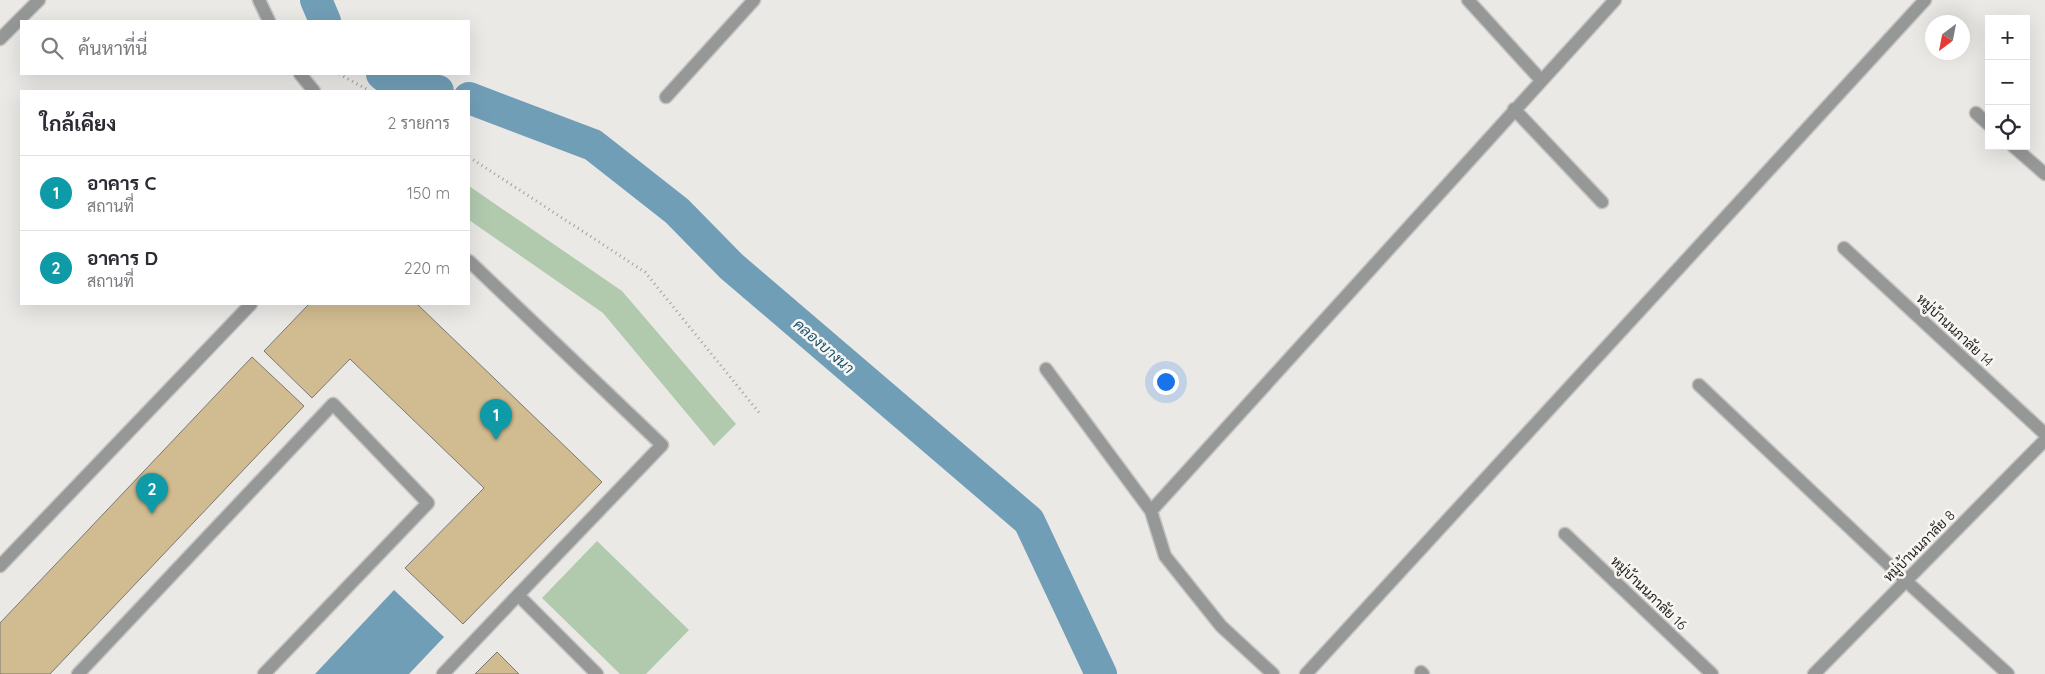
<!DOCTYPE html>
<html lang="th">
<meta charset="utf-8">
<style>
:root{--surface:#fff;--page:#f7f7f7;--text:#2b2b33;--muted:#7c7c81;--line:#e1e1e2;--accent:#3d837b}
body{margin:0;font-family:Quicksand,Sarabun,sans-serif;background:var(--page);color:var(--text)}
.controls{position:absolute;right:15px;top:15px;display:grid;overflow:hidden;border-radius:0px;box-shadow:0 5px 20px #0002}
.controls button{width:45px;height:45px;display:grid;place-items:center;padding:0;border:0;border-bottom:1px solid var(--line);background:var(--surface);color:var(--text);font:25px sans-serif}
.compass{position:absolute;left:1925px;top:15px;width:45px;height:45px;border-radius:50%;background:var(--surface);box-shadow:0 5px 20px #0002;rotate:212deg}
.you{position:absolute;left:1165px;top:381px;width:18px;height:18px;margin:-12px;border:4px solid #fff;border-radius:50%;background:#1a73e8;box-shadow:0 0 0 8px #1a73e833}
.badge{display:grid;place-items:center;width:32px;height:32px;border-radius:50%;background:var(--accent);color:#fff;font-size:16px;font-weight:700}
.pin{position:absolute;translate:-50% -41px;filter:drop-shadow(0 1px 2px #0008)}
.pin::after{content:'';position:absolute;top:26px;width:18px;height:15px;background:inherit;clip-path:polygon(0 0,100% 0,50% 100%)}
.list{margin:0;padding:0;list-style:none}
h2{display:flex;justify-content:space-between;align-items:center;height:65px;margin:0;padding:0 20px;font-size:21px}
h2 small{font-size:16px;font-weight:400;color:var(--muted)}
.list li{display:grid;grid-template-columns:32px 1fr auto;gap:15px;align-items:center;box-sizing:border-box;height:75px;padding:0 20px;border-top:1px solid var(--line)}
.list b{display:block;font-size:19px;white-space:nowrap}
.list p{margin:0;font-size:16px;white-space:nowrap;color:var(--muted)}
.list em{font-size:16px;font-style:normal;color:var(--muted)}
.icon{flex:none;width:28px;height:28px;fill:none;stroke:currentColor;stroke-width:2;stroke-linecap:round;stroke-linejoin:round}
.map{position:relative;flex:none;width:2045px;height:674px;overflow:hidden}
.search{position:absolute;background:var(--surface);box-shadow:0 5px 20px #0002;left:20px;top:20px;width:450px;height:55px;display:flex;align-items:center;gap:12px;box-sizing:border-box;padding:0 18px;border-radius:0px;color:var(--muted);font-size:19px}
.panel{position:absolute;background:var(--surface);box-shadow:0 5px 20px #0002;left:20px;top:90px;width:450px;height:215px;border-radius:0px}
.map>svg:first-child{display:block}
</style>
<div class="map">
<svg width="2045" height="674" viewBox="0 0 2045 674">
<rect width="100%" height="100%" fill="#ebe9e6"/>
<path fill="#b1caae" d="M469,186L622,291L736,424L714,446L603,313L469,220Z
M597,541L689,630L646,674H620L542,598Z"/>
<path fill="#719eb7" d="M394,590L444,637L409,674H315Z"/>
<g fill="none" stroke-linecap="round" stroke-linejoin="round">
<path stroke="#719eb7" stroke-width="32" d="M316,0L325,21
M382,74L391,81L438,91
M469,98L593,145L677,211L731,266L1029,521L1101,674"/>
</g>
<path fill="#d1bb91" stroke="#7a7875" d="M309,304H417L602,482L463,624L405,568L484,488L350,359L312,398L264,351Z
M252,357L304,406L50,674H0V623Z
M497,652L519,674H475Z"/>
<g fill="none" stroke-linecap="round" stroke-linejoin="round">
<g stroke="#c6c4c2" stroke-width="15">
<path id="lane" d="M259,0L269,21
M300,74L314,91
M1514,109L1602,202"/>
</g>
<g stroke="#c6c4c2" stroke-width="15">
<path id="street" d="M1468,0L1541,80
M0,39L39,0
M666,97L754,0
M1976,113L1989,125
M2013,146L2045,174
M1844,248L2045,434
M469,261L662,445L518,595
M1046,369L1151,511L1165,556L1221,626L1273,674
M1699,385L1906,581L2008,674
M1151,511L1615,0
M1565,534L1712,674
M0,566L251,304
M1421,672L1423,674
M78,674L333,404L428,503L264,674
M443,674L518,595L597,674
M1306,674L1925,0
M1814,674L2045,440"/>
</g>
<path stroke="#a19f9d" stroke-width="3" stroke-dasharray="1 4" stroke-linecap="butt" d="M339,74L370,91
M469,157L645,272L761,415"/>
<use href="#lane" stroke="#969898" stroke-width="12"/>
<use href="#street" stroke="#969898" stroke-width="12"/>
</g>
<g text-anchor="middle" dominant-baseline="central" stroke-width="5" stroke-linejoin="round" paint-order="stroke">
<g font-size="14" fill="#1e1d1c" stroke="#f8f6f3">
<text transform="translate(1955 330) rotate(43)">หมู่บ้านนภาลัย 14</text>
<text transform="translate(1919 546) rotate(-45)">หมู่บ้านนภาลัย 8</text>
<text transform="translate(1649 593) rotate(44)">หมู่บ้านนภาลัย 16</text>
</g>
<g font-size="15" font-style="italic" fill="#18516c" stroke="#f8f6f3">
<text transform="translate(824 346) rotate(41)">คลองบางนา</text>
</g>
</g>
</svg>
<div class="controls">
<button>+</button>
<button>−</button>
<button><svg class="icon" aria-label="locate" viewBox="0 0 24 24"><circle cx="12" cy="12" r="6"/><path d="M12 2v4M12 18v4M2 12h4M18 12h4"/></svg></button>
</div>
<svg class="compass" viewBox="-18 -18 36 36"><path d="M0-13l5 13h-10z" fill="#e53935"/><path d="M0 13l5-13h-10z" fill="#7c7c81"/></svg>
<div class="you"></div>
<div class="pin badge" style="left:496px;top:440px;background:#0f9aa8">1</div>
<div class="pin badge" style="left:152px;top:514px;background:#0f9aa8">2</div>
<div class="search"><svg class="icon" aria-label="search" viewBox="0 0 24 24"><circle cx="10" cy="10" r="6"/><path d="M15 15l6 6"/></svg>ค้นหาที่นี่</div>
<section class="panel">
<h2>ใกล้เคียง<small>2 รายการ</small></h2>
<ul class="list">
<li><span class="badge" style="background:#0f9aa8">1</span><div><b>อาคาร C</b><p>สถานที่</p></div><em>150 m</em></li>
<li><span class="badge" style="background:#0f9aa8">2</span><div><b>อาคาร D</b><p>สถานที่</p></div><em>220 m</em></li>
</ul>
</section>
</div>
